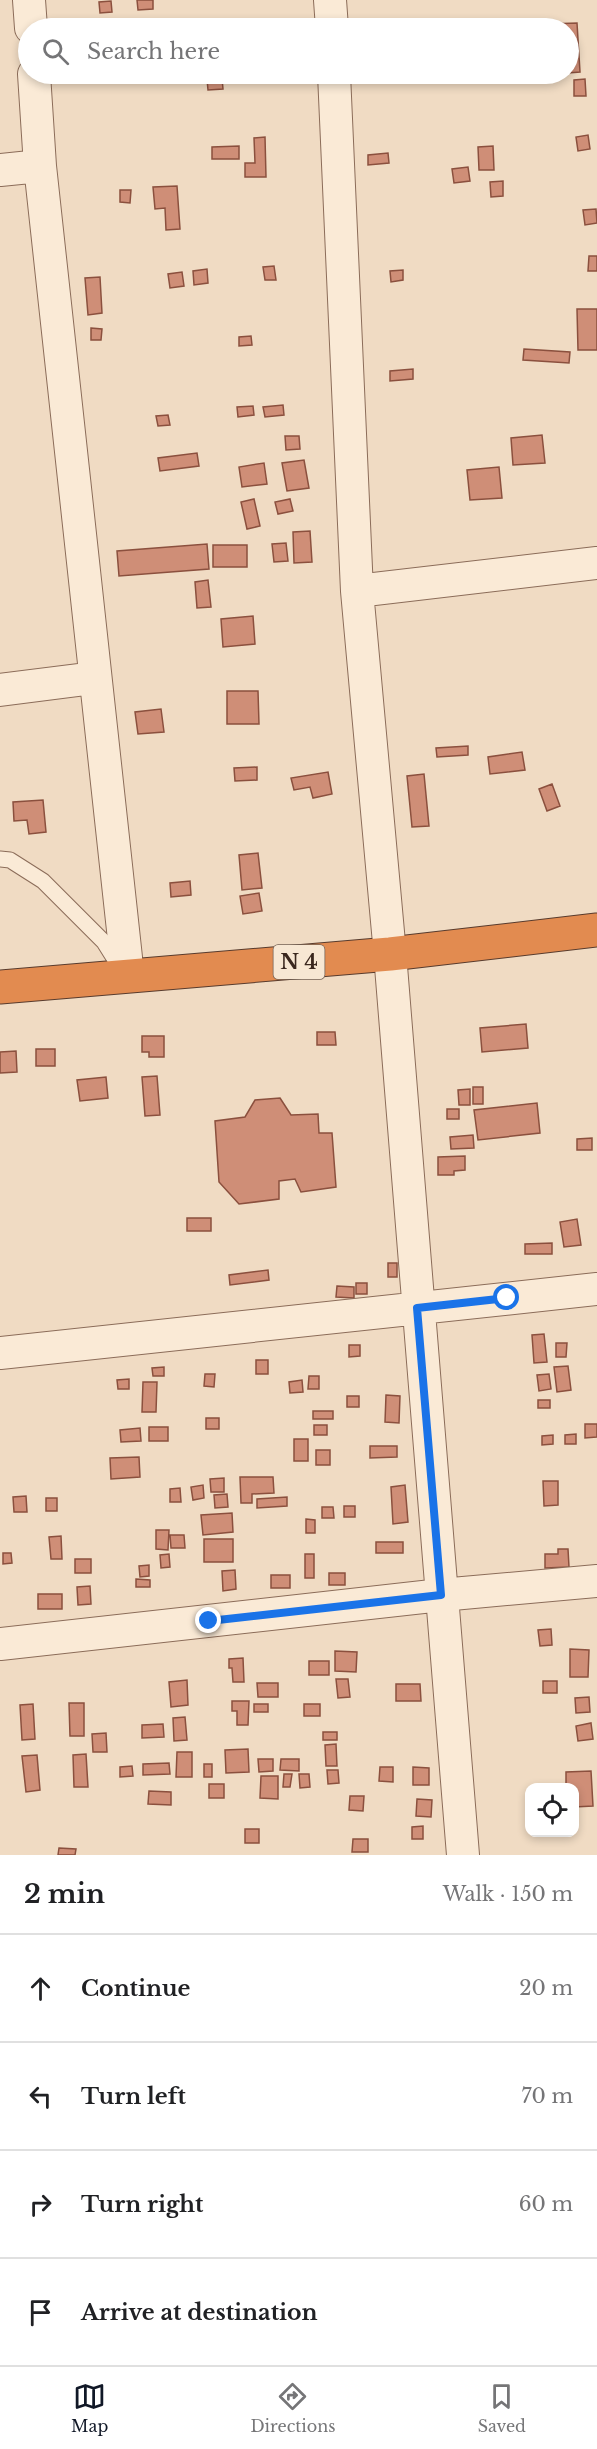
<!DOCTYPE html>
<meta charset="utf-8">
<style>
:root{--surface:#fff;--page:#f6f6f6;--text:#202124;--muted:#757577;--line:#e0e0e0;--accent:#111827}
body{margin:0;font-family:"Libre Baskerville",serif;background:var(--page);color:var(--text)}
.controls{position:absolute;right:18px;bottom:18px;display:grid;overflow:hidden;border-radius:12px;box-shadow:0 3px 9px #0003}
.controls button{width:54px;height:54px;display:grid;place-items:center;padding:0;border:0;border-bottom:2px solid var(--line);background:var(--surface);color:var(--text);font:30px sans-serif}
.stop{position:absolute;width:18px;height:18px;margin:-14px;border:4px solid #1a73e8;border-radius:50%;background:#fff}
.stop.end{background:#1a73e8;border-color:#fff;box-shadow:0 2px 6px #0008}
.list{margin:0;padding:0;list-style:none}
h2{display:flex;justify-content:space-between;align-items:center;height:78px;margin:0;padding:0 24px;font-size:26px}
h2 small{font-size:20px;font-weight:400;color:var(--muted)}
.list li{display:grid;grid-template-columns:39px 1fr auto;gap:18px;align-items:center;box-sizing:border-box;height:108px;padding:0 24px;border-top:2px solid var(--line)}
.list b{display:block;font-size:22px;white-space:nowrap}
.list em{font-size:20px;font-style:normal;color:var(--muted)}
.icon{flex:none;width:33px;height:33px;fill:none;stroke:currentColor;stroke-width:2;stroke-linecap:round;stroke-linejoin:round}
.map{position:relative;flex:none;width:597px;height:1855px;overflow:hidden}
.search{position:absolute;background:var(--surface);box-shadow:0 3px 9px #0003;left:18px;right:18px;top:18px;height:66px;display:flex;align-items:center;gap:15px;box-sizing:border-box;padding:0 21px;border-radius:33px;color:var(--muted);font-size:22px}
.sheet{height:510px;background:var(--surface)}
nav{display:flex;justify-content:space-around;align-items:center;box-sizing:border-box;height:84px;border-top:2px solid var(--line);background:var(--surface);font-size:16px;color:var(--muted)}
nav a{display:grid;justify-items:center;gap:3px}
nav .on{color:var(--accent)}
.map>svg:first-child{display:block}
</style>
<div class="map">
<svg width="597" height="1855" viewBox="0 0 597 1855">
<rect width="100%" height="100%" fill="#f0dbc3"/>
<path fill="#cf8e77" stroke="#8b503e" stroke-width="1.5" d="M137,0H153V9L138,10Z
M111,1L112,12L100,13L99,2Z
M577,23L580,72L568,73V28H549V24Z
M222,78L223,89L208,90L207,79Z
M585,79L586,96H574V80Z
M588,135L590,149L578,151L576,137Z
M265,137L266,177H245V163H255L254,138Z
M239,146V159H212V147Z
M493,146L494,170H479L478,147Z
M388,153L389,163L368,165V155Z
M468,167L470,181L454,183L452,169Z
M503,181V196L491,197L490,182Z
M177,186L180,229L166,230L165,208L155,209L153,187Z
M120,190H131L130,203L120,202Z
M596,209L597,223L585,225L583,210Z
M589,256H597V271H588Z
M274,266L276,280H265L263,267Z
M207,269L208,283L194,285L193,271Z
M403,270V280L391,282L390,271Z
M182,272L184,286L170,288L168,274Z
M100,277L102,313L88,315L85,278Z
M577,309H597V350H578Z
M91,328L102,329L101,340H91Z
M251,336L252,345L239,346V337Z
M524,349L570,352L569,363L523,360Z
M413,369V379L390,381V371Z
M283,405L284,415L265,417L263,407Z
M253,406L254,415L238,417L237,407Z
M168,415L170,425L158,426L156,416Z
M542,435L545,463L513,465L511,438Z
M285,436H299L300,449L286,450Z
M197,453L199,466L160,471L158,458Z
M304,460L309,488L287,491L282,463Z
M264,463L267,484L242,487L239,467Z
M499,467L502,498L470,500L467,470Z
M254,499L260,526L247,529L241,502Z
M290,499L293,511L278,514L275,502Z
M310,531L312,562L294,563L293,532Z
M286,543L288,561L274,562L272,544Z
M207,544L209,569L119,576L117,551Z
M213,545H247V567H213Z
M208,580L211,607L197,608L195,582Z
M253,616L255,644L223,647L221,619Z
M227,691H258L259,724H227Z
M161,709L164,732L138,734L135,712Z
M468,746V755L437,757L436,748Z
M522,752L525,770L490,774L488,757Z
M257,767V780L235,781L234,768Z
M328,772L332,794L313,798L310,787L294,790L291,778Z
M424,774L429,826L412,827L407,776Z
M552,784L560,806L547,811L539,789Z
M43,800L46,832L29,834L27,820L14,821L13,802Z
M258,853L262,888L242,890L239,855Z
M190,881L191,895L171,897L170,883Z
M259,893L262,911L243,914L240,896Z
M526,1024L528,1048L482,1052L480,1028Z
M317,1032H335L336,1045H317Z
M142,1036H164V1057H149V1052H142Z
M36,1049H55V1066H36Z
M16,1051L17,1072L0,1073V1052Z
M157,1076L160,1115L145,1116L142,1077Z
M106,1077L108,1098L80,1101L77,1080Z
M473,1087H483V1104H473Z
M470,1089V1105H459L458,1090Z
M280,1098L291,1115L318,1114L319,1133H332L336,1187L301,1192L295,1179L279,1181V1199L239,1204L219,1182L215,1121L245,1117L255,1100Z
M537,1103L540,1133L478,1140L474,1110Z
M447,1109H459V1119H447Z
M473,1135L474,1148L451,1149L450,1137Z
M592,1138V1150H577V1139Z
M465,1156V1170L454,1171V1175H438V1157Z
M187,1218H211V1231H187Z
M577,1219L581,1245L564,1247L560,1222Z
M552,1243V1254H525V1244Z
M388,1263H397V1277H388Z
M268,1270L269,1280L230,1285L229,1275Z
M356,1283H367V1294H356Z
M337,1286L354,1287V1298L336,1297Z
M544,1334L547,1362L534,1363L532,1335Z
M556,1343H567L566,1357H556Z
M349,1345H360V1356L349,1357Z
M256,1360H268V1374H256Z
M568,1366L571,1390L557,1392L554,1367Z
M164,1367V1376H153L152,1368Z
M205,1374H215L214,1387L204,1386Z
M549,1374L551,1389L539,1391L537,1375Z
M309,1376H319V1389H308Z
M129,1379V1389H118L117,1380Z
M302,1380L303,1392L290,1393L289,1382Z
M143,1382H157L156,1412H142Z
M386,1395L400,1396L399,1423L385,1422Z
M347,1396H359V1407H347Z
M538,1400H550V1408H538Z
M313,1411H333V1419H313Z
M206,1418H219V1429H206Z
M585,1424H597V1437L585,1438Z
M314,1425H327V1435H314Z
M149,1427H168V1441H149Z
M140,1428L141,1441L121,1442L120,1430Z
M576,1434V1444H565V1435Z
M553,1435V1444L542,1445V1436Z
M294,1439H308V1461H294Z
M370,1446H397V1457L370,1458Z
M316,1450H330V1465H316Z
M139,1457L140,1477L111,1479L110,1458Z
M240,1477H273L274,1493L252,1494V1503H241Z
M224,1478V1492H211L210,1479Z
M543,1481H558V1505L544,1506Z
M203,1485L204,1498L193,1500L191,1487Z
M405,1485L408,1522L393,1524L391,1487Z
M180,1488L181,1502H170V1489Z
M227,1494L228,1507L215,1508L214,1495Z
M26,1496L27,1512H14L13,1497Z
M287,1497V1506L257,1508V1499Z
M46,1498H57V1511H46Z
M344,1506H355V1517H344Z
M322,1507H333L334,1518H322Z
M232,1513L233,1532L203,1535L201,1515Z
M306,1519L315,1520V1533H306Z
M156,1530H169L168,1550L156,1549Z
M170,1535H184L185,1548H171Z
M61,1536L62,1559H51L49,1537Z
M204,1539H233V1562H204Z
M376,1542H403V1553H376Z
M558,1549H568L569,1567L545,1568V1554H558Z
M3,1553H11L12,1563L3,1564Z
M169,1554L170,1567L161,1568L160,1555Z
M305,1554H314V1578H305Z
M75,1559H91V1573H75Z
M149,1565V1576L140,1577L139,1566Z
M235,1570L236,1589L223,1591L222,1571Z
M329,1573H345V1585H329Z
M271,1575H290V1588H271Z
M136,1579L150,1580V1587H136Z
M90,1586L91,1604L78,1605L77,1587Z
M38,1594H62V1609H38Z
M551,1629L552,1645L540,1646L538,1630Z
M570,1649L589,1650L588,1677H570Z
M335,1651L357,1652L356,1672L335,1671Z
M243,1658L244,1682H233L232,1668H229V1659Z
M309,1661H329V1675H309Z
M336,1679H348L350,1697L338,1698Z
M187,1680L188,1705L171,1707L169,1682Z
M543,1681H557V1693H543Z
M257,1683H278V1697H258Z
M396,1684H420L421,1701H396Z
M589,1697L590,1712L576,1713L575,1698Z
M232,1701H249L248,1725H237V1711H232Z
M69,1703H84V1736H70Z
M33,1704L35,1739L22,1740L20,1705Z
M254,1704H268V1712H254Z
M304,1704H320V1716H304Z
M185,1717L187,1740L174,1741L173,1718Z
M591,1723L593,1739L578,1741L576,1726Z
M163,1724L164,1737L142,1738V1725Z
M323,1732H337V1740H323Z
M106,1733L107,1752H93L92,1734Z
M336,1744L337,1766H326L325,1745Z
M248,1749L249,1772L226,1773L225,1750Z
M177,1752H192V1777H176Z
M86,1754L88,1787H74L73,1755Z
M37,1755L40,1790L26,1792L22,1756Z
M258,1759H273V1771L259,1772Z
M281,1759H299V1771L280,1770Z
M169,1763L170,1774L143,1775V1764Z
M204,1764H212V1777H204Z
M132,1766L133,1776L120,1777V1767Z
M380,1767H393V1782L379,1781Z
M413,1767L429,1768V1785H413Z
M327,1770H338L339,1783L328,1784Z
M591,1771L593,1806L574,1807V1788H566V1772Z
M284,1774H292L290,1787H283Z
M299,1774H309L310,1787L300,1788Z
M261,1776H278V1799L260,1798Z
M209,1784H224V1798H209Z
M149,1791L171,1792V1805L148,1804Z
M350,1796H364L363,1811L349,1810Z
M417,1799L432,1800L431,1817L416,1816Z
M423,1826V1839H412V1827Z
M245,1829H259V1843H245Z
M353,1839H368V1852H352Z
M59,1848L76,1849L75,1855H58Z"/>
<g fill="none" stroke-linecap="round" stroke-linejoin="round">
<g stroke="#8b6c59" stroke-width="17">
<path id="lane" d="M0,859L10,860L43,881L104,942L119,966"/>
</g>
<g stroke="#8b6c59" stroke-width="34">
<path id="street" d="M29,0L31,28
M330,0L332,28
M34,74L40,166L128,976
M334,74L357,591L390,954L463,1855
M0,170L40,166
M357,591L597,563
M0,690L94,678
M0,1353L597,1289
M0,1644L441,1595L597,1581"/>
</g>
<g stroke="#583b2d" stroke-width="35">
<path id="highway" d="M0,987L390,954L597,930"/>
</g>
<use href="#lane" stroke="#faead6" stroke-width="15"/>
<use href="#street" stroke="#faead6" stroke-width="32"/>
<use href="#highway" stroke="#e28b50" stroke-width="33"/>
</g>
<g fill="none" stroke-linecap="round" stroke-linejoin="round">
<path stroke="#1a73e8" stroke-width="8" d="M209,1621L441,1595L417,1308L507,1298"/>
</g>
<g text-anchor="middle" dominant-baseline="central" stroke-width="4.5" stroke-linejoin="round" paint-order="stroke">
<rect fill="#f7e7d3" stroke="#736154" stroke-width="1.5" x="273.5" y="945" width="51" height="34" rx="4.5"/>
<g font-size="20" font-weight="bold" fill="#3a271e">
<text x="299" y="962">N 4</text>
</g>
</g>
</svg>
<div class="controls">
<button><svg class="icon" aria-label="locate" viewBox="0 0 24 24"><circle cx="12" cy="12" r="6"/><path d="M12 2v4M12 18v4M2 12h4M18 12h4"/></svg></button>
</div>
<div class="stop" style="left:507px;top:1298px"></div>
<div class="stop end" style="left:209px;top:1621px"></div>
<div class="search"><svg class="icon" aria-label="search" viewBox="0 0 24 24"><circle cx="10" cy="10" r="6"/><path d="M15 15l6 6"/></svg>Search here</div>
</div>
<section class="sheet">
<h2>2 min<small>Walk · 150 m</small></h2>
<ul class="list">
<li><svg class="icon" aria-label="ahead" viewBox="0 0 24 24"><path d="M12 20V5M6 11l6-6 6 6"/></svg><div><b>Continue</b></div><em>20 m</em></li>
<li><svg class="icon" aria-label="left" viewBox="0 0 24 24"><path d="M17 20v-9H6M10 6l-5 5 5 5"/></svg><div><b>Turn left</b></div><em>70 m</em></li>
<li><svg class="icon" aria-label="right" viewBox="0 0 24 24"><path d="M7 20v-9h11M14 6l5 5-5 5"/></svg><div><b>Turn right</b></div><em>60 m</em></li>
<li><svg class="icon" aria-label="arrive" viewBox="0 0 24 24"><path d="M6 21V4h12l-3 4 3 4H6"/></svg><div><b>Arrive at destination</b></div></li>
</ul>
</section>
<nav>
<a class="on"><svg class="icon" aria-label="map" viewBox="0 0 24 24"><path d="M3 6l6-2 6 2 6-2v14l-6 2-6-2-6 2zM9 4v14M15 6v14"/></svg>Map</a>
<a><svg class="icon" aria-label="directions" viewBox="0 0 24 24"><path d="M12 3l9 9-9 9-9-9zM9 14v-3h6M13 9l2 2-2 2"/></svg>Directions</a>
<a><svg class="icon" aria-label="saved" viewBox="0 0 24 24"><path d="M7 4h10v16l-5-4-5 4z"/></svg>Saved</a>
</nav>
